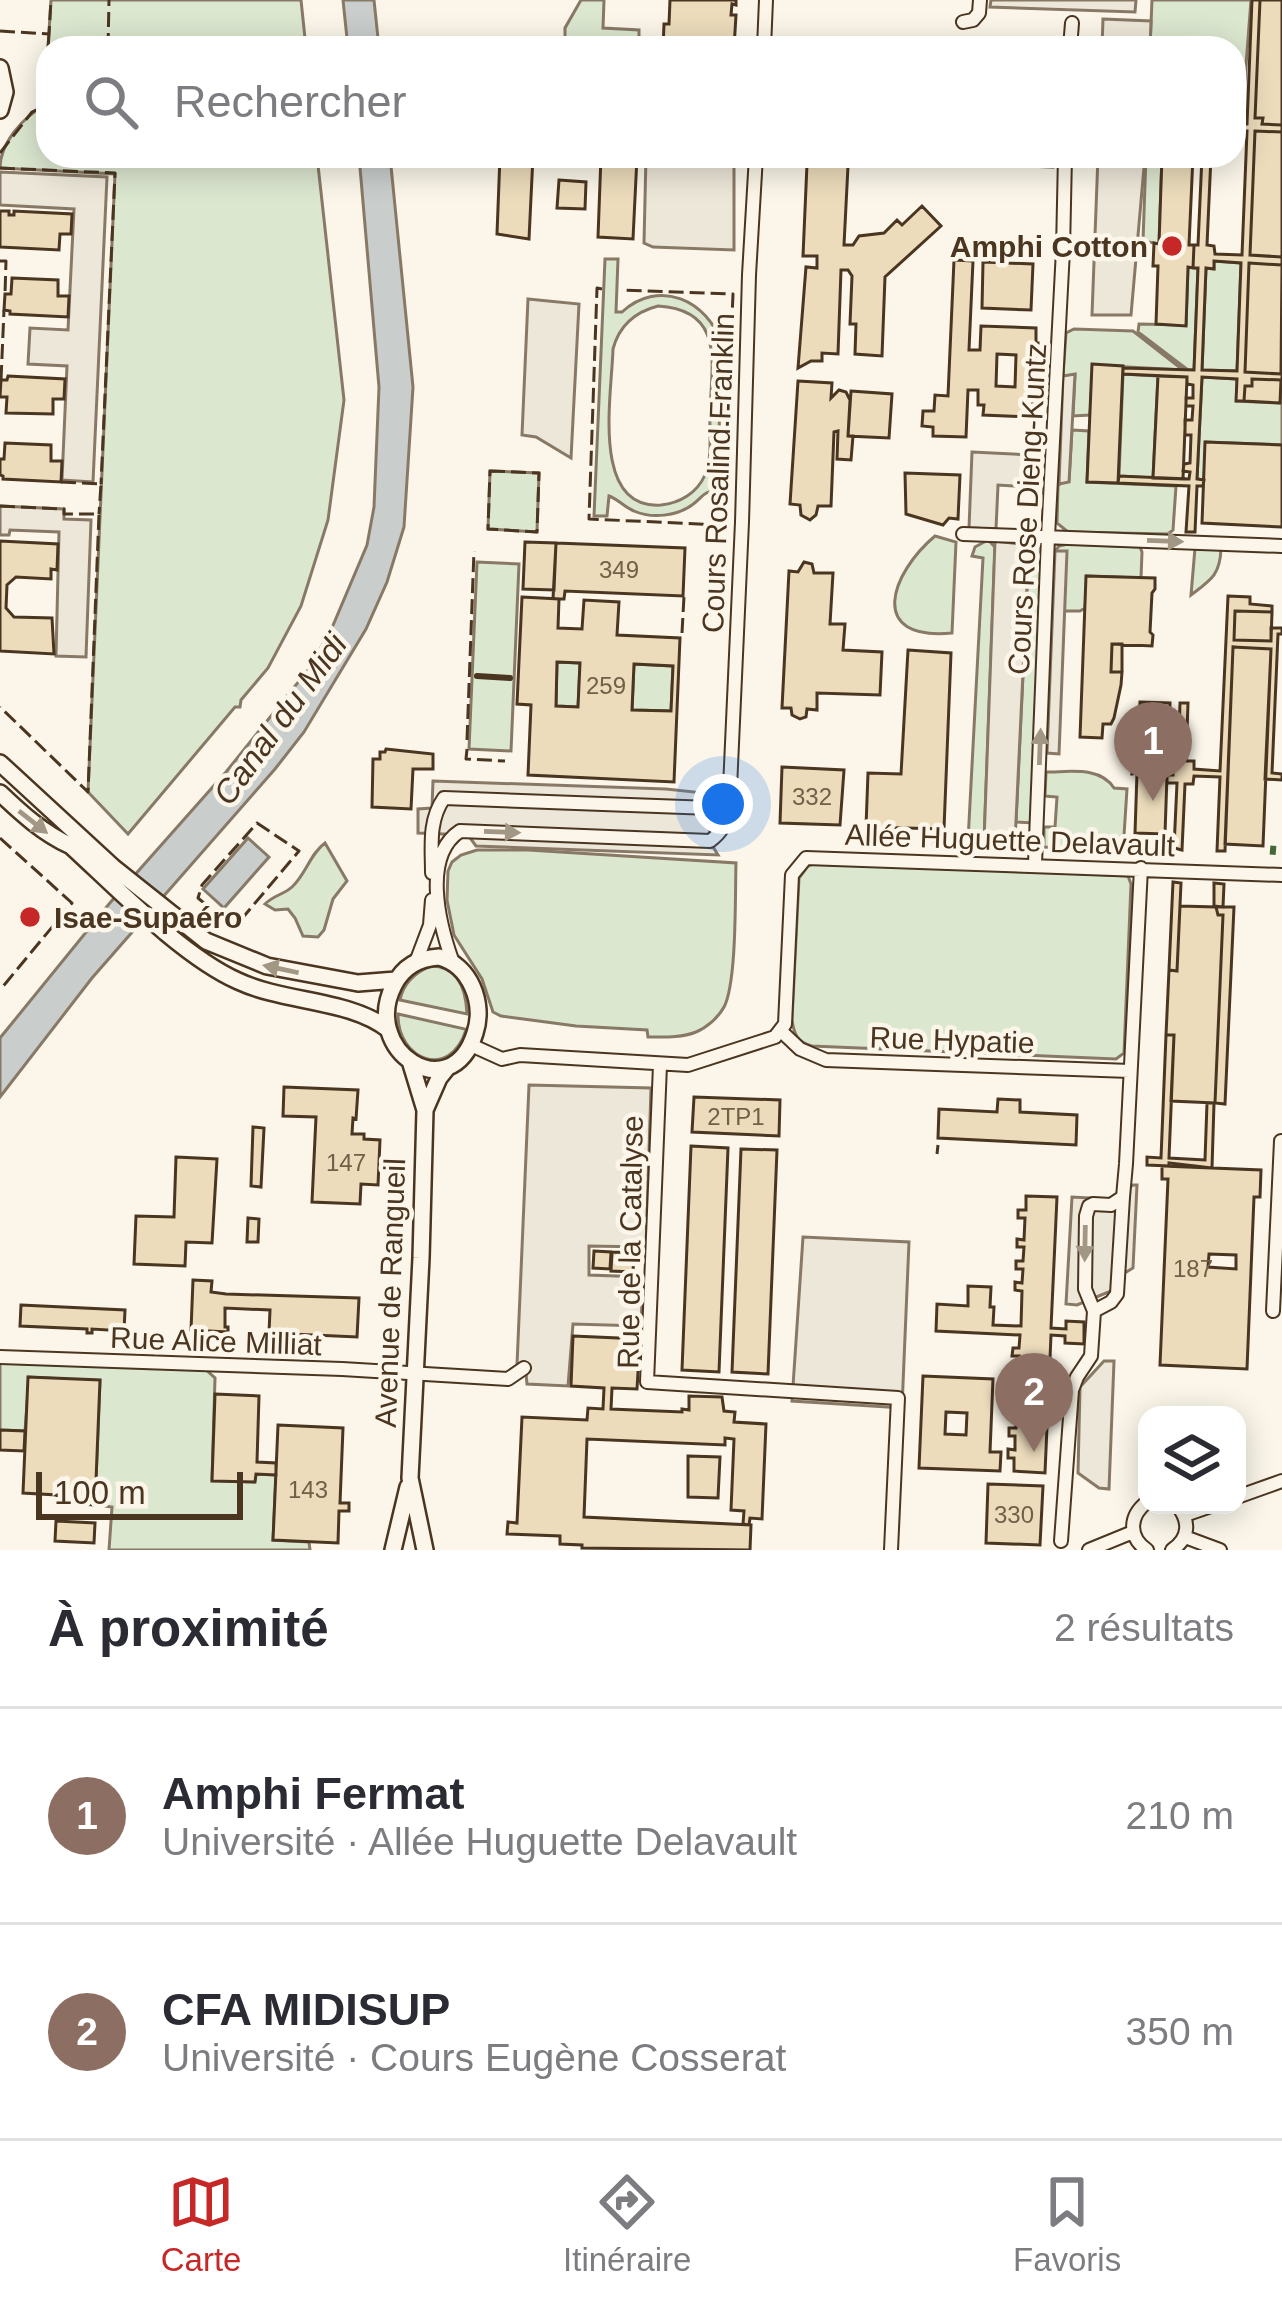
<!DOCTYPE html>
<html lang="fr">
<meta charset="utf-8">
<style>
:root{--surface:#fff;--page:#f2f2f3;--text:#2b2b33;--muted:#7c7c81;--line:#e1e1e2;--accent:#c62828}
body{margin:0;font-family:Arial,sans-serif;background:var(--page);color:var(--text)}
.controls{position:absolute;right:36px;bottom:36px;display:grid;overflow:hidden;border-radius:24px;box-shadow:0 6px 30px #0003}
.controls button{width:108px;height:108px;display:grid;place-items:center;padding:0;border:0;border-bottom:3px solid var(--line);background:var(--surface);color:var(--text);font:60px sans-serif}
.scale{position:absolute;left:36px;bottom:30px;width:207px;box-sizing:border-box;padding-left:12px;border:6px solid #4a3520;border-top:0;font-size:33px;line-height:42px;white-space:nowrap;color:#4a3520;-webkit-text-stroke:9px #fbf6e9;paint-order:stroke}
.you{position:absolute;left:723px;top:804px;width:42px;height:42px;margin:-30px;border:9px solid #fff;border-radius:50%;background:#1a73e8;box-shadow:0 0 0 18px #1a73e833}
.badge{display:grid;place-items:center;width:78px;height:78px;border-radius:50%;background:var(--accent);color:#fff;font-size:39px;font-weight:700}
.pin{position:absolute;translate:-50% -99px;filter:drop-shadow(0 3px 6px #0008)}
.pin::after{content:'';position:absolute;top:63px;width:42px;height:36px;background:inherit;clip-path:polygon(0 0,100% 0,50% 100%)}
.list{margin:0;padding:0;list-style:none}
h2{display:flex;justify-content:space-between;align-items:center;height:156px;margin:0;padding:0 48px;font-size:51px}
h2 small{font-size:39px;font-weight:400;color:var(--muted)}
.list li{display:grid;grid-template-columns:78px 1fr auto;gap:36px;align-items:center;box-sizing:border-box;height:216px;padding:0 48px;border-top:3px solid var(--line)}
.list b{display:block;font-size:45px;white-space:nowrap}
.list p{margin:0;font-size:39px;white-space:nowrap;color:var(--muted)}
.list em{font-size:39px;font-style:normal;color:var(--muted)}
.icon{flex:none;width:66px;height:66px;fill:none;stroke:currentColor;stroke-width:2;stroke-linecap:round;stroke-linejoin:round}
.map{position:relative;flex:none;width:1282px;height:1550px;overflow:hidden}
.search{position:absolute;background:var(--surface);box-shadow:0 6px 30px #0003;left:36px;right:36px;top:36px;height:132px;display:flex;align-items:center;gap:30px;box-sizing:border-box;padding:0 42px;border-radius:36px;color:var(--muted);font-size:45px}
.sheet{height:588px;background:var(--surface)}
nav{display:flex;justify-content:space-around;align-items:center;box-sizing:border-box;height:168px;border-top:3px solid var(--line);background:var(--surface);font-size:33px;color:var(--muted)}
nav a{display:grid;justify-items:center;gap:6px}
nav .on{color:var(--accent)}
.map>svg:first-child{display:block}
</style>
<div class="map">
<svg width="1282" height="1550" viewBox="0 0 1282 1550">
<rect width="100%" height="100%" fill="#fbf6e9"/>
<path fill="#dce7d0" stroke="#887966" stroke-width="3" fill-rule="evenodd" d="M51,0H301L306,48H48Z
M581,0H604L603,28L639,30V48H565V28Z
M1152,0H1251L1242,117H1234V48H1150Z
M48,54V156H317L344,400L328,520L301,606L268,668L241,700L240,707H235L128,834L88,792L115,174L0,168C0,144 23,116 45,106Z
M1146,156H1162L1159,244L1143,241Z
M605,259H618L616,312H622C659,278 708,300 722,345L717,491C703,491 703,497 692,505C677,516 652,519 634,511C624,507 618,499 609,496L607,516H594ZM658,306C724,310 712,361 710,411C709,430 713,457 705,475C697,493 680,503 661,505C590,510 612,393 613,349C619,326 635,312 658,306Z
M1214,261L1241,263L1237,371L1202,370L1206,268H1214Z
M1188,267L1198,268L1194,370H1188L1138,332L1139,324L1186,325Z
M1074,329L1133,331L1183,370L1093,365L1090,415L1073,416L1075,375L1063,376L1066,333Z
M1123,374L1158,376L1153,478L1119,476Z
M1202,377L1237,379V401L1279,403L1282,380V445L1206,442L1204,480L1197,479Z
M1072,430L1089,431L1087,482L1176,486L1173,530L1168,534L1068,532L1057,523L1058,486L1063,481H1069Z
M490,471L539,473L537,532L488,529Z
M935,536L956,542L952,633C866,641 891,573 935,536Z
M988,540L995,547L984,842L968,841L983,558L972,556L975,547Z
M1037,542L1043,546L1033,823L1016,822L1029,549Z
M1068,544L1140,547L1142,552L1141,578L1087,576L1085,608L1080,611H1064L1066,552L1055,551L1059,546Z
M1195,548L1221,549C1220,575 1211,580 1191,595Z
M477,562L519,564L511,751L469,749Z
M557,662L580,663L578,707L556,706Z
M634,664L673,666L671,711L632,710Z
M1046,772C1070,772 1100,766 1114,788L1127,789L1123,851L1044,847V827H1055L1057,797L1045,796Z
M325,843L347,881L333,899L324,930L318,937L303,936L295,918L288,909L275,910L265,904C274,895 283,895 292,887C306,874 310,854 325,843Z
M477,850H528L736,863C735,895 737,982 724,1007C718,1018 706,1028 696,1032C681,1038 664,1037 648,1037L647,1030L576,1026L501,1016L493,1012L482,979L454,935L447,900L448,871L452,862L461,855Z
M820,861L1128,876L1131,884L1124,1053L1116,1059L812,1046C797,1042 794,1034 792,1020L799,878L808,866Z
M431,966C458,966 466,990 467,1014L400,1000C403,984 415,972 431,966Z
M398,1014L465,1029L466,1030C450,1081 397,1060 398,1014Z
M0,1363L205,1369L215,1378L212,1480L254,1482L256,1474L276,1475L273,1540L309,1542L310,1550H109L112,1507L95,1505L100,1381L29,1377L25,1431L0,1430Z"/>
<path fill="#ede7d9" stroke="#887966" stroke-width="3" d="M991,0H1136L1135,12L990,7Z
M1103,19L1151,21L1150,48H1102Z
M646,156H734V250L653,247L644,243Z
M1098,156H1145L1131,315H1092Z
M0,172L107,177L93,482L62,480L67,366L28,364L30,328L68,330L74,209L0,205Z
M528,299L579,304L571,458L536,437L522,435Z
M1075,374L1069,482L1059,484L1063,376Z
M972,452L1032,455L1030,487L998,485L996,529L969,528Z
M0,506L64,509V519L91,520L86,657L56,656L59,532L10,530L9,535H0Z
M995,541L1029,545L1015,842H984Z
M1055,551H1067L1059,754L1047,753Z
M433,781L666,789L704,793L712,845L718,855L476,846L468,835L418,833V809L432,808Z
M529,1085L651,1088L646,1247L589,1246V1275L643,1277L641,1326L573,1324L568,1386L527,1384L526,1373L517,1365Z
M1133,1185H1137L1133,1268L1123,1274L1111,1291L1077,1305L1066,1304L1072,1197L1110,1199Z
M803,1237L909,1242L902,1408L792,1401Z
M1104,1361H1114L1109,1489L1099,1488L1078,1473L1080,1387Z"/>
<path fill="#c9cecd" stroke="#887966" stroke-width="3" d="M343,0H374L379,48H348Z
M359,156H390L413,387L404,527L387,582L366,629L304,732L275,769L92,978L0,1097V1038L109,904L226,772L308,670L331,630L367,545L374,507L379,387Z
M248,838L269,857L224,908L203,889Z"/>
<path fill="#ecdcbc" stroke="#4a3520" stroke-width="3" fill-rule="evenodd" d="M670,0H736V5L732,4L731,15H736L734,48H663L664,24H669Z
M1252,0H1260L1255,118H1263L1262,124L1282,125V132L1255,131L1250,255L1282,257V265L1249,263L1245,372L1282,374V380L1252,379V386H1245L1244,401H1236L1237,379L1202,377L1197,479L1204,480L1203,486H1197L1195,532H1186L1189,486L1118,483L1119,476L1189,479L1190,472L1183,471L1184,464L1190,463L1191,435H1185V420H1192L1193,406H1186V398H1193V385L1187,384V377L1123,374V368L1194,370L1198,268H1193L1194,245H1198L1202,156H1211L1207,245L1214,246L1215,254L1242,255L1247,131H1234V124H1247ZM1214,261L1241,263L1237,371L1202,370L1206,268L1214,269Z
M1260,0H1282V125L1262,124L1263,118H1255Z
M1255,131L1282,132V257L1250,255Z
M500,156H533L529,239L497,234Z
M601,156L637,157L633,239L598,237Z
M827,156H837L829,165L848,166L844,245H853L859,236L884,233L897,220L902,225L922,206L941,226L885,277L882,356L855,354L856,324H850L852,276L848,270H841L838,354L822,353V361H811L798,368L806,267L817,268V256H803L807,164L824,165L823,160Z
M1013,156H1054L1053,167L1022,166Z
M1162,156H1193L1189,245H1194L1193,268L1188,267L1186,326L1156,324L1158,266H1153L1154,243L1159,244Z
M559,180L586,182L585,209L557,208Z
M0,211H9V215H14V211L72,214L71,234H60L59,250L0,247Z
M954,260L973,261L969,350H980L981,326L1036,328V343H1038L1036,403H1033V417L983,415L984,405H978V390H968L966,437L933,436V427L922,426L923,411H934L935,395L948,396ZM997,354L1016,355L1015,387L996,386Z
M983,262L1033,264L1031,310L982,308Z
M1249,263L1282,265L1281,374L1245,372Z
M12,278L58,280V296H69L68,317L10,314V311L4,310L5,294H11Z
M1092,364L1123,366L1118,483L1087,482Z
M8,376L65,379L64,399H53V414L6,413L7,397H0L1,380H7Z
M1158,376L1187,377L1183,479L1153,478Z
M1252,379L1281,380L1280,403L1244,401L1245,386H1252Z
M798,381L832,383L831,398L839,390L846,392L850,400L848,436H853L851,460L837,459L838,431L834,432L831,506H818L816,515L810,520L801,515L800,505L790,504Z
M851,391L892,394L889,438L848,436Z
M1205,442L1282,445V527L1202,523Z
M5,443L51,445V461H62L61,482L3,479V476L0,475V459H4Z
M905,473L960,475L958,519L949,518L943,525L906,514Z
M0,541L58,544L57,570L51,569V579L16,577L7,585L6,608L14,617L52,618L54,654L0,651Z
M525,542L556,543L554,590L523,589Z
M556,543L685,548L683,596L565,591L564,599H553Z
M804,562L812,564L814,573H833L830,624H845L843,650L882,652L880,695L817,693V710L807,709L806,717L800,719L792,715L791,708H782L789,571L798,572Z
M1086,576L1155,578V589L1152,593L1150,632L1153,635L1152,646L1112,644L1111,672H1122L1121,685L1114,718L1111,724H1103L1102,738L1080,737Z
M1228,596L1250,597V604L1272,606V612L1235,611L1234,640L1271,641V628H1282V634H1278L1272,773L1282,774V780L1265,779L1271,649L1233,647L1225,851H1217L1220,777L1194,776L1193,784H1185L1182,850L1174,848L1177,783H1167V775H1173V768H1168V760H1178L1180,703H1188L1186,761H1194V769L1220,771Z
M522,597L559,599L558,628L582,629L584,600L619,602L617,635L680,638L674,782L528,775L531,705L517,704ZM557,662L580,663L578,707L556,706ZM634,664L673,666L671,711L632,710Z
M1235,611L1272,612L1271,641L1234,640Z
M1112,644H1122V672H1111Z
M1233,647L1271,649L1263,846L1225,844Z
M908,650L951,653L944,829L866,827L868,773L901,774Z
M1140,702L1170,703L1168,768H1173V775H1167L1165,834L1135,833L1137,773L1132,774V767H1137Z
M386,749L433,754V769H413L411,809L372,807L373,759H380V752H385Z
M782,767L844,770L840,825L780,823Z
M1173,882L1181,883L1177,971L1169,970Z
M1214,883L1224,884L1223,907L1214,906Z
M1180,906L1216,907L1218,915H1223L1215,1103L1171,1101L1174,1035H1166L1169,970L1177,971Z
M1216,907H1234L1225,1104L1215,1103L1223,915H1218Z
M1166,1035H1174L1169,1158L1205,1160L1207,1103H1214L1212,1168L1169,1163V1166L1147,1165V1157L1161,1158Z
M284,1087L358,1090L356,1119L353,1118L352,1134H364V1139L380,1140L378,1185L361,1184L360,1204L312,1202L316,1117L283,1116Z
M694,1097L780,1100L779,1136L692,1132Z
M998,1099L1020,1100V1112L1077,1115L1076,1145L938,1138L939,1109L997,1112Z
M253,1127L264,1128L261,1187L251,1186Z
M691,1146L728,1148L719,1372L682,1370Z
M741,1149L777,1150L768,1374L732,1372Z
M176,1157L217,1159L212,1243L186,1242L185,1266L134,1264L136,1216L174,1217Z
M1162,1166L1261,1170L1260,1197H1254L1247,1369L1160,1365L1168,1179H1162ZM1209,1254L1236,1255V1269L1208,1267Z
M1026,1196L1057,1197L1051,1328L1066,1329V1321L1084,1322V1344L1065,1343V1336L1051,1335L1045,1473L1014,1471V1458H1008V1449L1015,1450V1436H1009V1428H1016V1414H1010V1406H1017L1018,1378L1012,1377V1370H1018L1019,1356H1012L1013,1348H1019L1020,1335L936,1331L937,1304L968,1306V1286L991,1287L990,1307H994L993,1325L1021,1326L1022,1291L1015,1290V1282L1022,1283L1023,1269H1016V1261H1023L1024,1247H1017V1239L1024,1240L1025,1218H1018V1210H1026Z
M248,1218L259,1219L258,1242H247Z
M594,1251L611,1252L610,1269L593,1268Z
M612,1252L634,1253L633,1272L611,1271Z
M193,1280L212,1281L211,1292L226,1294L359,1298L357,1337L269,1333L270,1310L225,1308V1327H228V1332L191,1330Z
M21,1305L125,1310L124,1331L92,1329V1333H87V1329L20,1326Z
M573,1336L640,1339L637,1389L612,1388L611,1409L682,1412V1409L689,1410V1396L722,1397L724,1411L735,1412L734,1422L766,1424L762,1519L750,1518L749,1525L743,1524L744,1511L731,1510L734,1439L725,1438V1445L587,1439L584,1517L751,1525L750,1550L582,1548V1545L560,1544V1536L507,1534L508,1522L517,1523L522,1417L587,1420L588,1408L603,1409L604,1388L571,1386Z
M923,1376L993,1379L990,1452H1001L1000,1471L919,1468ZM946,1412L967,1413L966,1435L945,1434Z
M28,1377L100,1380L95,1505L57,1503V1495L23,1493Z
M215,1394L259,1396L257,1462L276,1463V1475L256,1474L255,1482L212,1481Z
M278,1425L343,1428L340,1503H349V1511H339L338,1543L273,1540Z
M0,1430L25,1431L24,1451L0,1450Z
M688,1456L720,1457L718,1498L688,1497Z
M988,1484L1043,1486L1040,1545L986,1543Z
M56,1521L95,1523L94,1543L55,1541Z"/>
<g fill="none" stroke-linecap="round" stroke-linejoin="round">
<g stroke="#4a3520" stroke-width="16">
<path id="minor" d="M963,22L973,20L979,13L980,0
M764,48L766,0
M1070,48L1072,23
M963,534L1282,546
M1035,864L1048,537L1063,250L1065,156
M432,873C432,847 428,821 444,798L711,808L722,802L729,793
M452,960C439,923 422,856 460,831L710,841C721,833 726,824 729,810L742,522L749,275L756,156
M416,962L430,925L432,900
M781,1031L800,1049L826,1060L1130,1071
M471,1045L502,1059L520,1055L688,1065L775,1037L785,1024L792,875L806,858L1282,875
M660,1065L647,1382L898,1398L891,1550
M1123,1197L1126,1164L1141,868
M1273,1311L1281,1141
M0,1357L342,1369L508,1379L524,1368
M1237,1497L1282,1481
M1147,1502C1129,1516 1128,1537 1147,1550
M1185,1515L1214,1505
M1185,1537L1220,1550
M1061,1541L1072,1390L1077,1377L1091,1356L1094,1311L1085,1289L1086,1216L1089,1206L1093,1204L1111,1205L1123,1197L1117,1294L1111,1302L1094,1311
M1089,1550L1133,1532
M1172,1550C1190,1538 1190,1521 1177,1505"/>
</g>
<g stroke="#4a3520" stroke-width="20">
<path id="tertiary" d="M0,68L5,92L0,110
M0,763L113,867L206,941L267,966L358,983L396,980
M0,793C22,814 43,833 71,846C117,888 182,956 238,981C285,1003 350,999 389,1030
M439,957C470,965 485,1003 475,1033C451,1110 360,1051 394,985C403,967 419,958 439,957Z
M411,1064L425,1110L421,1258L410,1478L425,1550
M425,1110L439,1078L447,1068
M393,1550L408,1487"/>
</g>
<use href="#minor" stroke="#fbf6e9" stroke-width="12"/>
<use href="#tertiary" stroke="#fbf6e9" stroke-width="15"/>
<path stroke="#436837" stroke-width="9" stroke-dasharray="6 9" stroke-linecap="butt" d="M932,841L944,842
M957,843L1032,846
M1270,850L1282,851"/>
<path stroke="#4a3520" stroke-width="3" stroke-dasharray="15 6" stroke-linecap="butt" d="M0,31L49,34L51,0
M48,48L49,34
M108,48L109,0
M47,106L48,54
M0,153L32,112L45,106
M0,168L115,173L101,484
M0,261H6L5,294
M602,289L597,288L589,519L723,525L733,294L622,290
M1,380L4,310
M490,471L539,473L537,532L488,529Z
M61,482L101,484L99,514
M0,506L64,509V514H99L88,792L0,707
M682,633L684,596
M467,740L474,551
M467,749L466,759L505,761
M257,823L299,851L234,928L198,898L202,885Z
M0,838L72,903L0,990
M937,1154L938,1145"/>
<path stroke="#4a3520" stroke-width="6" d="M477,676L510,678"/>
</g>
<defs><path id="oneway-solid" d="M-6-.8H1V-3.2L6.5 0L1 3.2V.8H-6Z" transform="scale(3)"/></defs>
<g fill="#a29684">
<use href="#oneway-solid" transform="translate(1165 541) rotate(2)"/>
<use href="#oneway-solid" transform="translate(1040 747) rotate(-88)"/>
<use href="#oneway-solid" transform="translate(33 822) rotate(38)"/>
<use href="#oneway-solid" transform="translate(502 832) rotate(2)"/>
<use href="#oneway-solid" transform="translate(281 969) rotate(-168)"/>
<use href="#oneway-solid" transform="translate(1085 1243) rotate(91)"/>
</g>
<g fill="#c62828" stroke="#fbf6e9" stroke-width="4.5">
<circle cx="1172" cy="246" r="12"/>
<circle cx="30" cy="917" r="12"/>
</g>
<g text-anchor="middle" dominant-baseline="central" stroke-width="9" stroke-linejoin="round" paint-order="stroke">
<g font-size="24" fill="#725f47">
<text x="619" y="569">349</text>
<text x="606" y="685">259</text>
<text x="812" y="796">332</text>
<text x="736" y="1116">2TP1</text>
<text x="346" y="1162">147</text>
<text x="1193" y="1268">187</text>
<text x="308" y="1489">143</text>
<text x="1014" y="1514">330</text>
</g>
<g font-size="30" font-weight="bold" fill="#4a3520" stroke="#fbf6e9" text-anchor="end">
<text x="1148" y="246">Amphi Cotton</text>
<text x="54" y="917" text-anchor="start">Isae-Supaéro</text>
</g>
<g font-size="30" fill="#4a3520" stroke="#fbf6e9">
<text transform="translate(718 473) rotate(-88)">Cours Rosalind Franklin</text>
<text transform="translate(1027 509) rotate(-87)">Cours Rose Dieng-Kuntz</text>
<text transform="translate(1010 840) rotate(2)">Allée Huguette Delavault</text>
<text transform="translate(952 1040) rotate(2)">Rue Hypatie</text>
<text transform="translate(630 1242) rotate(-89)">Rue de la Catalyse</text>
<text transform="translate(390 1293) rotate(-88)">Avenue de Rangueil</text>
<text transform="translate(216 1341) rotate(2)">Rue Alice Milliat</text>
</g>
<g font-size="33" font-style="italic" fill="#4a3520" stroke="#fbf6e9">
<text transform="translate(280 719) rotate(-54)">Canal du Midi</text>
</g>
</g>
</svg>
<div class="controls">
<button><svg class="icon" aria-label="layers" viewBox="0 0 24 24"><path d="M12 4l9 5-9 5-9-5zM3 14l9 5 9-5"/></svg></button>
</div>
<div class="scale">100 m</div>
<div class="you"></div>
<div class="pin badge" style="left:1153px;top:801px;background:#8d6e63">1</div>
<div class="pin badge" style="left:1034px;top:1452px;background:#8d6e63">2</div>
<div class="search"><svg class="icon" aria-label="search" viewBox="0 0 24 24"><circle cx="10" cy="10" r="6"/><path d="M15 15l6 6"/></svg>Rechercher</div>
</div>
<section class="sheet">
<h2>À proximité<small>2 résultats</small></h2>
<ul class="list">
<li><span class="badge" style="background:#8d6e63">1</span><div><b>Amphi Fermat</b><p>Université · Allée Huguette Delavault</p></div><em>210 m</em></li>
<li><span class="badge" style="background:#8d6e63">2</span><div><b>CFA MIDISUP</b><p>Université · Cours Eugène Cosserat</p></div><em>350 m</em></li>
</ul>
</section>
<nav>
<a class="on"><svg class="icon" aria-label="map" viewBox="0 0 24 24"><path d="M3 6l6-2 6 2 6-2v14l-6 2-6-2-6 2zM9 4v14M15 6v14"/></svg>Carte</a>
<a><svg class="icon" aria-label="directions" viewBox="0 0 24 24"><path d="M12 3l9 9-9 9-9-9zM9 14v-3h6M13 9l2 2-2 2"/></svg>Itinéraire</a>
<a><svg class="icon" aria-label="saved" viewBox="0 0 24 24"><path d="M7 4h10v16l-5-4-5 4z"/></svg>Favoris</a>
</nav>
